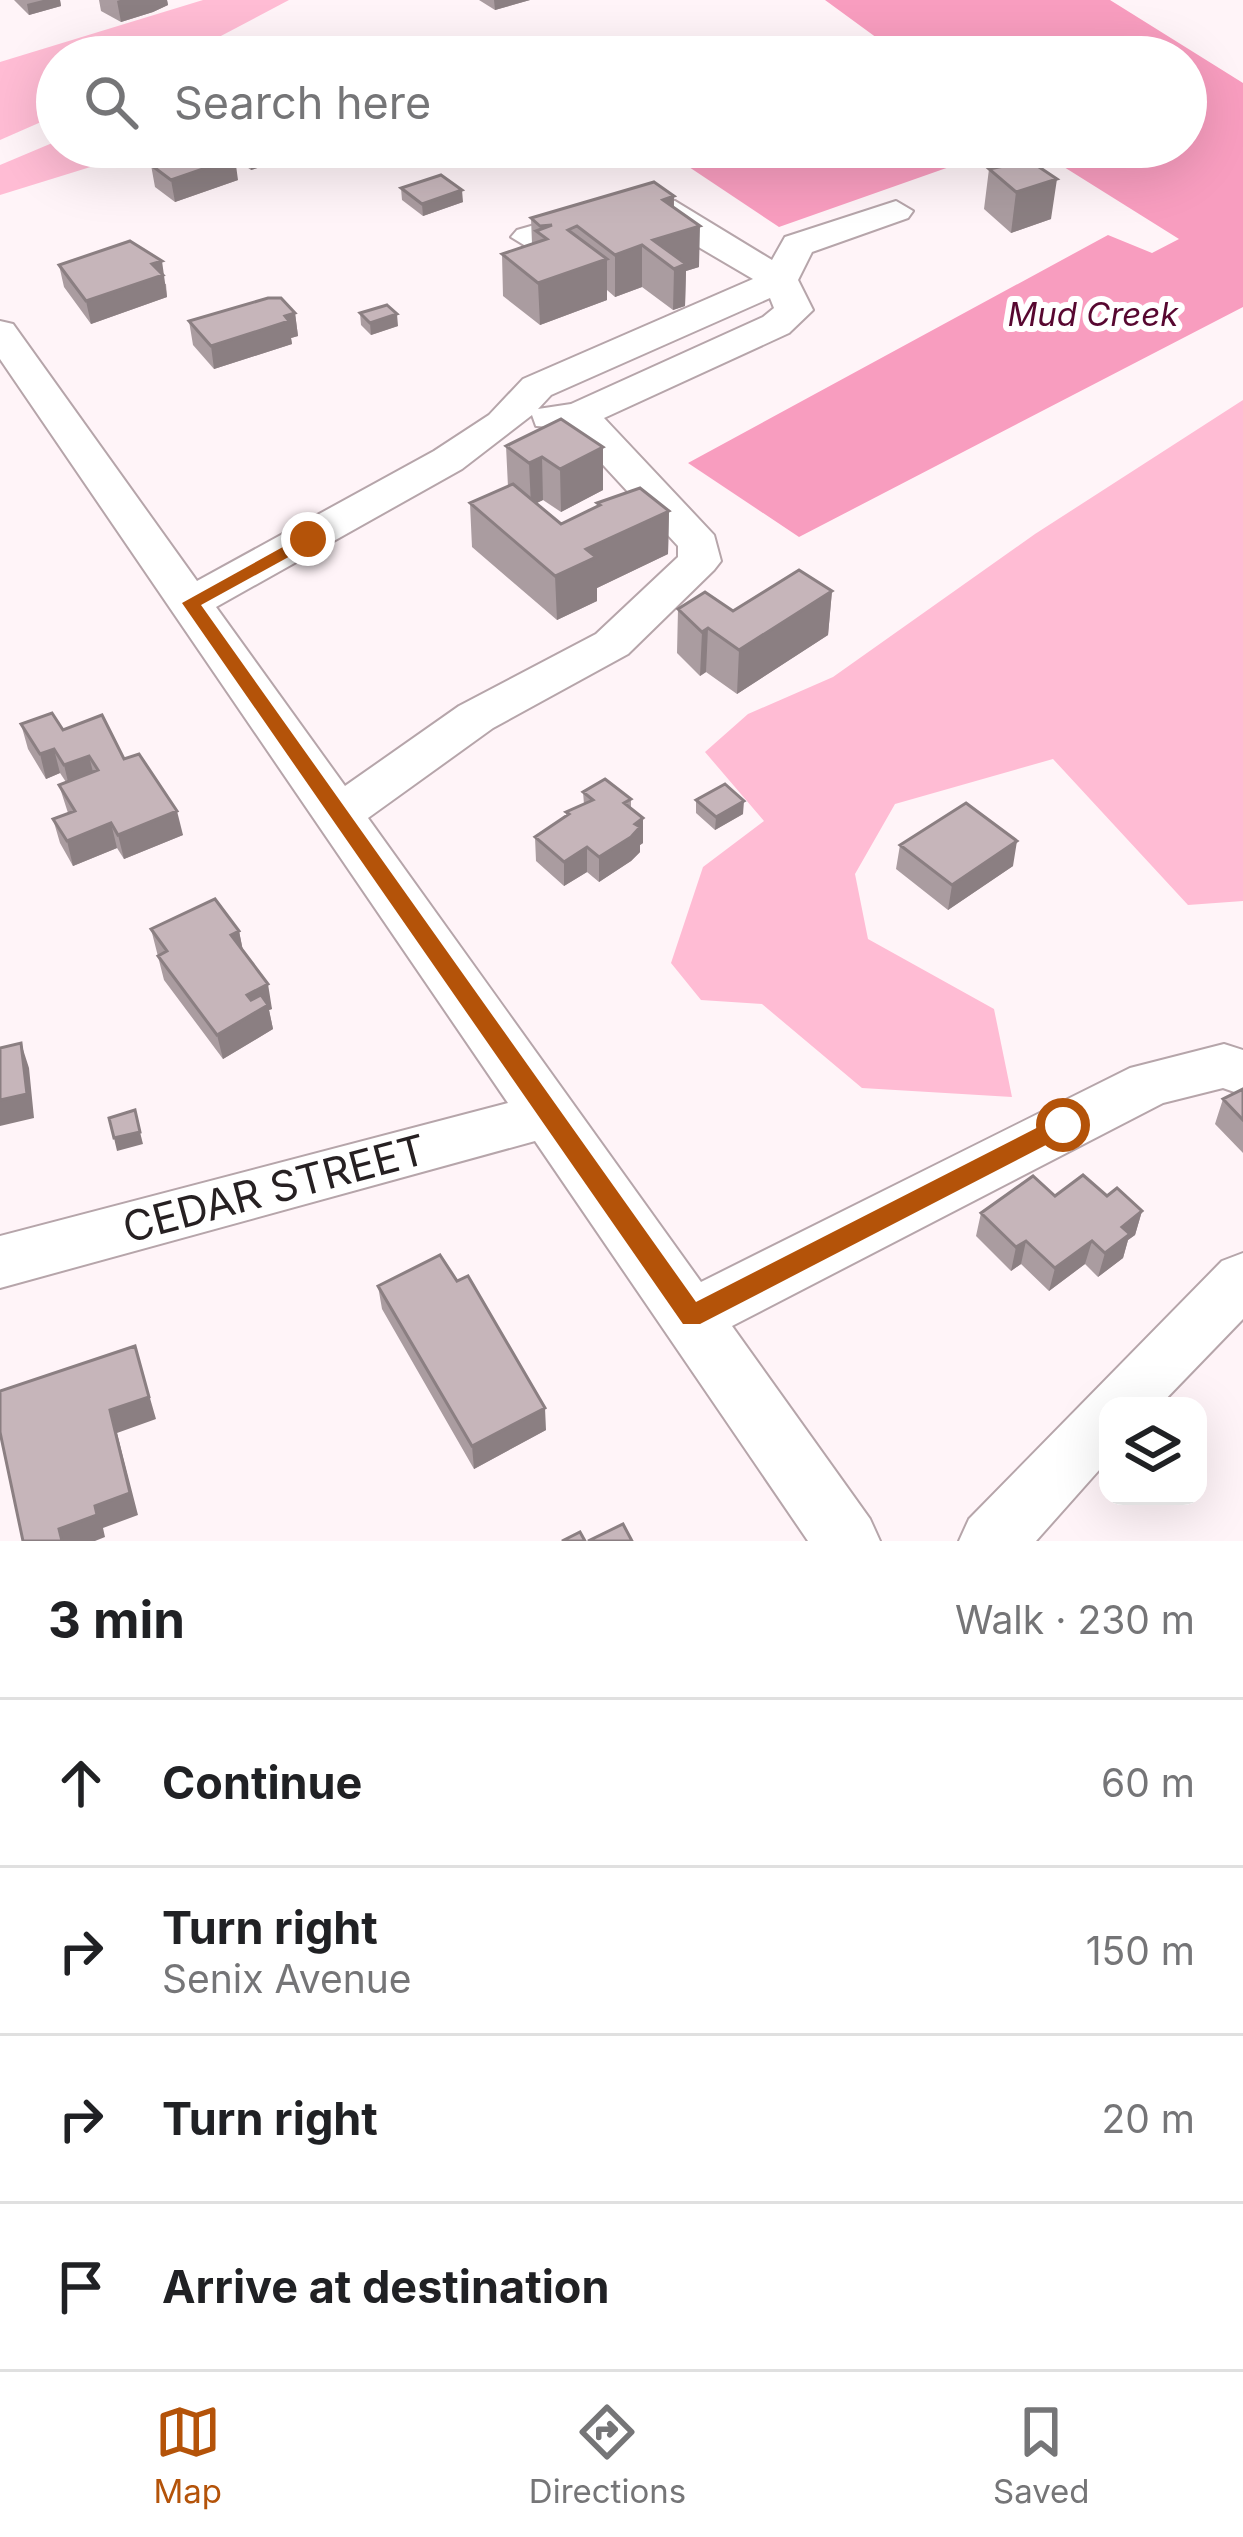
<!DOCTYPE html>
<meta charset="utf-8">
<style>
:root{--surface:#fff;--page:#f6f6f6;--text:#202124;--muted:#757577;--line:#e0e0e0;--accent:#b45309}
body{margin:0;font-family:Inter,sans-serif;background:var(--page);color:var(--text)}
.controls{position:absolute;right:36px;bottom:36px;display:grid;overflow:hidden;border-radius:24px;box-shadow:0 12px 48px #0002}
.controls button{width:108px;height:108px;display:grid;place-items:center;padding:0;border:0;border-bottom:3px solid var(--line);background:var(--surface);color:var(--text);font:60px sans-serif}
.stop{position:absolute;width:36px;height:36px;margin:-27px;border:9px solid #b45309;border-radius:50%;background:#fff}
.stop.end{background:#b45309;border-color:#fff;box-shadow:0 3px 12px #0008}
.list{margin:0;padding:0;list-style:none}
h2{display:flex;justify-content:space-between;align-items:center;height:156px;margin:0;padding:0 48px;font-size:51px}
h2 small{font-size:39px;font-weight:400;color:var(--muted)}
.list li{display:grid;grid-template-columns:78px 1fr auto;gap:36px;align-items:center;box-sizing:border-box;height:168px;padding:0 48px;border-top:3px solid var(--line)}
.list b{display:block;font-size:45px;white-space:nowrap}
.list p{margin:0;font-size:39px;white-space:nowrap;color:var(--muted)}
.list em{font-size:39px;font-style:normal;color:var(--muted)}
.icon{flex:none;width:66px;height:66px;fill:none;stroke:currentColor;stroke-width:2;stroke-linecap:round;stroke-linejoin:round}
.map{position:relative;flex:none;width:1243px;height:1541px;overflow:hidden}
.search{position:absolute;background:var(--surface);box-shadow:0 12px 48px #0002;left:36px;right:36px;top:36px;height:132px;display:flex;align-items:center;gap:30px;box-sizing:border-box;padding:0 42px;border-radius:66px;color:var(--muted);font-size:45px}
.sheet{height:828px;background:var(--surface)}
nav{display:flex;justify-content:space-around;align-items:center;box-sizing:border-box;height:168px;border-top:3px solid var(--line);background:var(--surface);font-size:33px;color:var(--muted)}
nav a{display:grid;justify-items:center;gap:6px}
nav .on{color:var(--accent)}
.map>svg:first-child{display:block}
</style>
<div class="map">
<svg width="1243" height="1541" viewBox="0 0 1243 1541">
<rect width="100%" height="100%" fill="#fff4f8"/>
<path fill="#ffbcd4" d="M203,0H289L181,57H57V115L0,140V62Z
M495,42L446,57H237L251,48L405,55Z
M57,141V147H155L0,195V165Z
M1243,400V901L1188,905L1053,759L895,804L855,874L868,939L994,1009L1012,1097L862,1088L762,1004L701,1000L671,963L703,867L764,821L705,752L748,714L833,677L1035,534Z"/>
<path fill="#f89dbf" d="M825,0H1110L1243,83V307L799,537L688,463L1108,235L1152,253L1179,239L1032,147H1186V57H903Z
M731,147H1006L779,227L683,163Z"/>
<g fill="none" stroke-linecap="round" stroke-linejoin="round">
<g stroke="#b6a5aa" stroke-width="4">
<path id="minor" d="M643,194L675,201L772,260L785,237L896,201L913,211L908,218L812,252L798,280L813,310L789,333L604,418L714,535L721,561L714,570L628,654L493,728L368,818L701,1282L1130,1068L1224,1044L1243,1050V1095L1223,1088L1163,1103L732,1326L870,1519L880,1541H808L535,1141L0,1288V1236L508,1103L0,359V321L13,324L197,581L434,451L489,415L523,379L753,279L644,215L529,248L511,237L517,230ZM770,298L774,308L763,317L571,404L538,409L551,395ZM532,415L536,426L569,428L678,546V557L596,634L459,706L345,786L216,607L462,469Z
M1243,1253V1319L1159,1406H1108V1460L1036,1541H959L969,1519L1222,1261Z"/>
</g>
<use href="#minor" fill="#fff" fill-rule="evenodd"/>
</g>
<path fill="#aa9ca0" d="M14,0H60L61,6L29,15Z
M99,0H167L168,5L153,12L121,22L101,11Z
M479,0H530L495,10Z
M335,147H401V148L356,163Z
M235,148L267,165L251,170L237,160Z
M151,165L238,180L175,202L155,187Z
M989,169L1051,219L1011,233L984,209Z
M401,188L463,202L423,216L402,200Z
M674,196V207L699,267L686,271L685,306L673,310L642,287L615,297L607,290V300L540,325L503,296L502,254L532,244L531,218Z
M59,265L166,284L167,297L91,324L64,287Z
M295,313L298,336L291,338L292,344L214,369L193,345L189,321Z
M360,313L398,326L371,335L361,325Z
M506,446L603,447V490L561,512L543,500L536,503L561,524L597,507V503L669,511L668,554L597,588V601L557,620L472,547L470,503L508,487Z
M832,591L828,635L737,694L706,672L700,676L677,653L678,609L733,611Z
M21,724L63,730L124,759L183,835L124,859L117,848L73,866L60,843L53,819L68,813L59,785L66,782L60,773L46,779L28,749Z
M583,792L631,799V808L643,818V843L640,845V852L631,861L599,882L587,872L564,886L536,861L535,837L566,817V812L584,804Z
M696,800L743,814L715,830L696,813Z
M900,845L1013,866L948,910L896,869Z
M151,929L239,931L243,951L272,1009L269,1010L273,1029L223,1059L164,980Z
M1243,1089V1153L1215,1124L1223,1099Z
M1055,1196H1107L1142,1211L1135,1235L1128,1240L1123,1258L1098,1277L1085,1264L1049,1291L1021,1264L1011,1271L976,1236L981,1213Z
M457,1281L546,1430L474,1469L382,1309L378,1286Z"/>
<path fill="#8b7f82" d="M43,0H60L61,6L29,15L27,4Z
M120,0H167L168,5L153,12L121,22L117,1Z
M494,0H530L495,10Z
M355,147H401V148L356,163Z
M266,154L267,165L251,170L250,159Z
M235,158L238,180L175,202L171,180Z
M1057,179L1051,219L1011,233L1016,192Z
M462,190L463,202L423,216L422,204Z
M674,196L673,234L700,226L699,267L686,271L685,306L673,310L674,269L653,240L663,200Z
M642,245V287L615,297V255Z
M607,259V300L540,325L538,283Z
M162,261L167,297L91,324L86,301L152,264Z
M295,313L298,336L291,338L292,344L214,369L211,346Z
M397,314L398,326L371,335L370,323Z
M603,447V490L561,512L560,469Z
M542,457L543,500L531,506L529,463Z
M669,511L668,554L597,588V601L557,620L555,576L586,549Z
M832,591L828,635L737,694L739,650Z
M708,628L706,672L700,676L702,632Z
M54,749L60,773L46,779L40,754Z
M89,756L95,780L70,790L64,765Z
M744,801L743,814L715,830L716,817Z
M177,811L183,835L124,859L118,835Z
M643,818V843L640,845V852L631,861L599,882V857Z
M111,823L117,848L73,866L67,841Z
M1017,841L1013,866L948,910L952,885Z
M587,847V872L564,886V862Z
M239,931L244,956L231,935Z
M268,984L272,1009L269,1010L273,1029L223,1059L217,1035L247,995Z
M21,1043L29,1068L34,1118L0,1126V1100Z
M140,1132L143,1144L117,1151L114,1138Z
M1142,1211L1135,1235L1128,1240L1123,1258L1098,1277L1105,1253L1122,1227Z
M1026,1241L1021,1264L1011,1271L1016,1247Z
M1092,1241L1085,1264L1049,1291L1055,1268Z
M135,1346L156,1419L117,1433L138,1515L103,1528L105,1537L95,1541H62L59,1529L95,1506L110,1410Z
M545,1408L546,1430L474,1469L472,1446Z"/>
<path fill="#c6b5ba" stroke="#8b7f82" stroke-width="3" d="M781,44L795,54L777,57L765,48Z
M212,147H220L235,158L171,180L151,165Z
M239,147H256L266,154L250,159L235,148Z
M1030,161L1057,179L1016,192L989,169Z
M441,175L462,190L422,204L401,188Z
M654,182L674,196L663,200L700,226L653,240L686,264L674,269L642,245L615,255L577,226L568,230L607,259L538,283L502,254L547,239L536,231L552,225L540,226L531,218Z
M130,241L162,261L152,264L163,275L86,301L59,265Z
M268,298H281L295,313L285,316L289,321L211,346L189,321Z
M387,305L397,314L370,323L360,313Z
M561,419L603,447L560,469L542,457L529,463L506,446Z
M513,484L561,524L600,505L597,503L640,488L669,511L586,549L596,557L555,576L470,503Z
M799,570L832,591L739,650L708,628L702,632L678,609L705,592L733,611Z
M52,713L63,730L102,715L124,759L139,754L177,811L118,835L111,823L67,841L53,819L75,811L59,785L98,770L89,756L64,765L54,749L40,754L21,724Z
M605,779L631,799L624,803L643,818L635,824L640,827L631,837L599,857L587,847L564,862L535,837L569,814L566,812L593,800L583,792Z
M725,784L744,801L716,817L696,800Z
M966,803L1017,841L952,885L900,845Z
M215,899L239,931L231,935L268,984L247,995L251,1000L261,995L268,1005L217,1035L158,956L167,951L151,929Z
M21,1043L27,1094L0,1100V1048Z
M1243,1089V1120L1223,1099Z
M135,1110L140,1132L114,1138L109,1118Z
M1083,1175L1107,1196L1117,1188L1142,1211L1122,1227L1130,1234L1105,1253L1092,1241L1055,1268L1026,1241L1016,1247L981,1213L1033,1176L1055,1196Z
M440,1255L457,1281L468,1276L545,1408L472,1446L378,1286Z
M135,1346L149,1397L110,1410L130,1493L95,1506L97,1515L59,1529L62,1541H23L0,1432V1391Z
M623,1524L632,1541H588Z
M580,1532L585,1541H562Z"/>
<path fill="#b45309" d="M308,533L314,543L201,605L696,1302L1054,1119H1071V1132L700,1324H683L182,603Z"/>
<g text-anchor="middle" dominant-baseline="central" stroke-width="12" stroke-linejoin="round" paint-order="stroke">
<g font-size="33" font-style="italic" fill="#570730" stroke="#fff">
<text x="1093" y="314">Mud Creek</text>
</g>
<g font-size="42" fill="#262022" stroke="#fff">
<text transform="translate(274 1188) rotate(-15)">CEDAR STREET</text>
</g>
</g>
</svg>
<div class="controls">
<button><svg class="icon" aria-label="layers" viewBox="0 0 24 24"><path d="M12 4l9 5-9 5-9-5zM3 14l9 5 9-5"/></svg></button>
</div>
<div class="stop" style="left:1063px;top:1125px"></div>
<div class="stop end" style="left:308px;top:539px"></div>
<div class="search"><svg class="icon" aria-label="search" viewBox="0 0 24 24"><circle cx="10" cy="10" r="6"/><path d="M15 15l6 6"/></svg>Search here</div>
</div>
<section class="sheet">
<h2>3 min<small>Walk · 230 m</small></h2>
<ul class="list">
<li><svg class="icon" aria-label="ahead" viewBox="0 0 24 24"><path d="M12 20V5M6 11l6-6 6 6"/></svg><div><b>Continue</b></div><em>60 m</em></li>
<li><svg class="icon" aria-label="right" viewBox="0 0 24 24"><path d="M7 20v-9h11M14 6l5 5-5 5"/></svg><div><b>Turn right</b><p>Senix Avenue</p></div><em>150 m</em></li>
<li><svg class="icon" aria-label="right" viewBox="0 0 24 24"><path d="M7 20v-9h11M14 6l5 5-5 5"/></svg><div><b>Turn right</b></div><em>20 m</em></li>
<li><svg class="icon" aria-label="arrive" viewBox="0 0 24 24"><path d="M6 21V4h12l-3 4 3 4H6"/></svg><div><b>Arrive at destination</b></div></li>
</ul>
</section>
<nav>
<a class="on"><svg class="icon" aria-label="map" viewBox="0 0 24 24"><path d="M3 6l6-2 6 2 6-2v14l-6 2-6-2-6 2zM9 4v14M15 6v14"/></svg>Map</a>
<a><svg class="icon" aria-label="directions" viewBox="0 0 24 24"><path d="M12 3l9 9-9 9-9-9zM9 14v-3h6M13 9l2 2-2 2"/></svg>Directions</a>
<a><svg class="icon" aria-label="saved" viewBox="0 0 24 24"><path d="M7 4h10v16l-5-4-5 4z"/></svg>Saved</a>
</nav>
